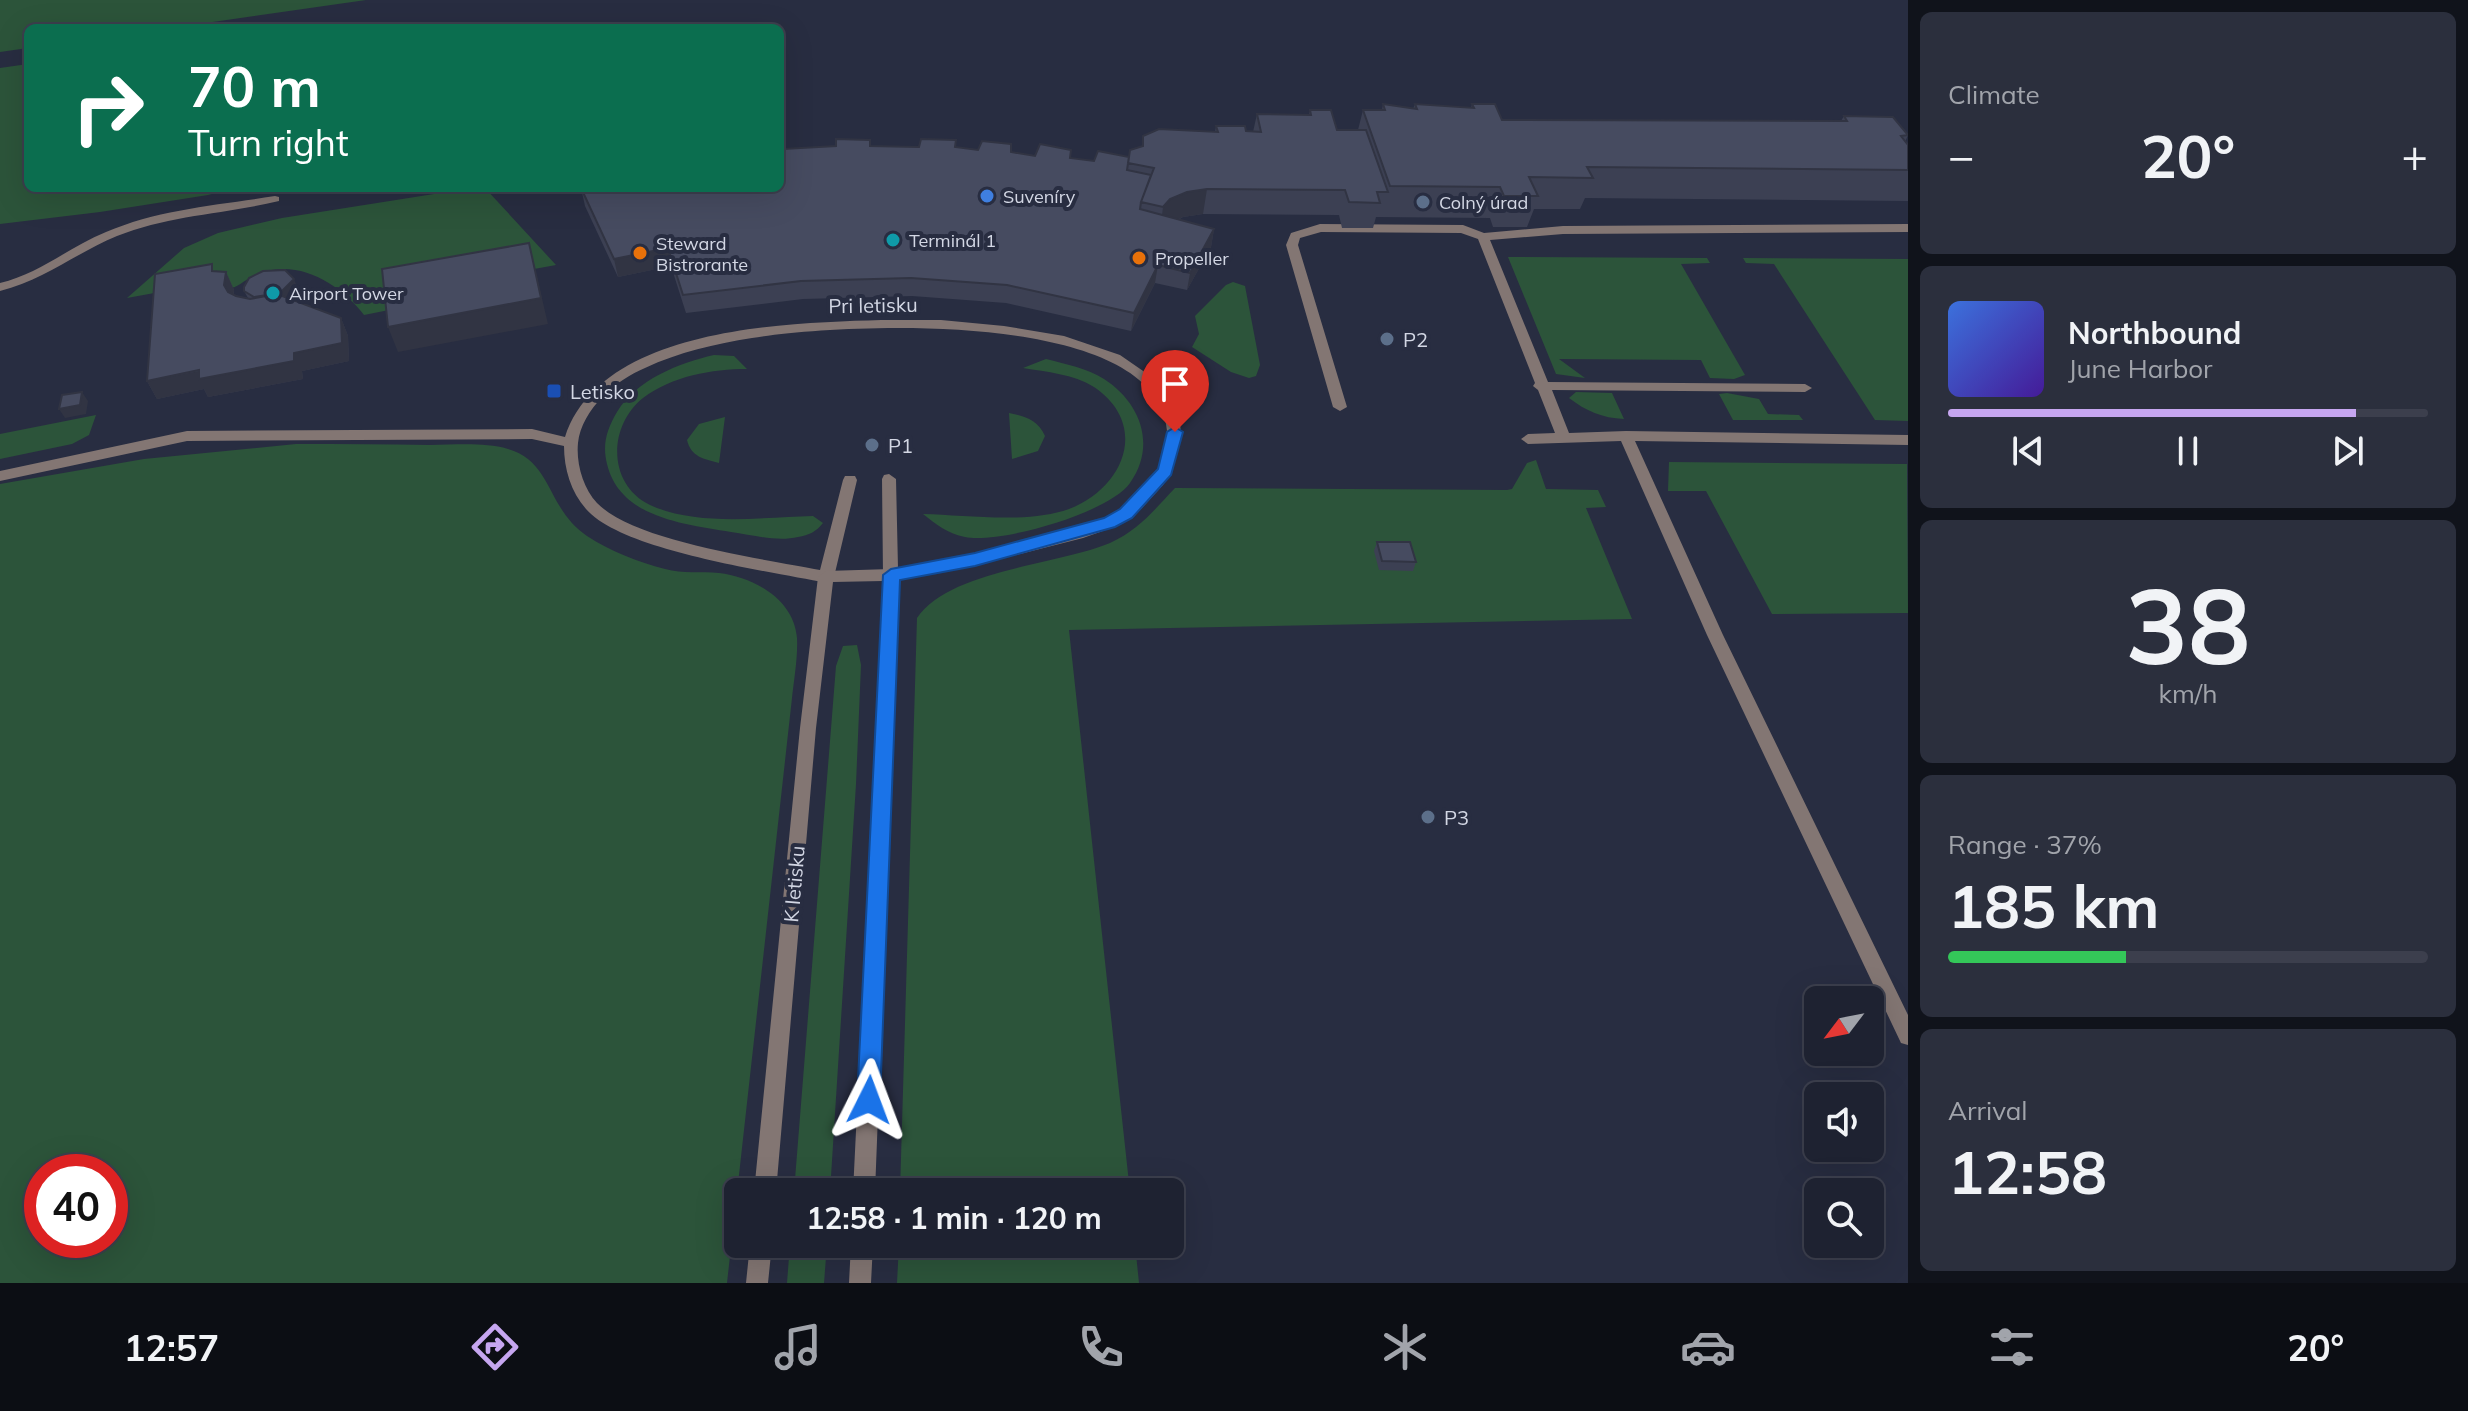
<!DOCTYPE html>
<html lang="en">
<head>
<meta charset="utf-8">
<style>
	body { margin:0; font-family:Mulish,sans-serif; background:#2b2f3d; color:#f1f3f6; height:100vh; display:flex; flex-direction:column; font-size:30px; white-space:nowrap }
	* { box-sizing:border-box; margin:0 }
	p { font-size:26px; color:#a1a4ab }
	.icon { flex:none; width:44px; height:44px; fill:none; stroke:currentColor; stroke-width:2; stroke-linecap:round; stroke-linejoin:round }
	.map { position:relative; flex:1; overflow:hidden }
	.side { display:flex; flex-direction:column; gap:12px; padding:12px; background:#10131b; width:560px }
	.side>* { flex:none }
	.hud { position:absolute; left:24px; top:24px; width:760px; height:168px; border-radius:12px; box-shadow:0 8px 32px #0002,0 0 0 2px #3c3f4d; background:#0b6e4f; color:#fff; overflow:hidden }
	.needle { width:52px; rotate:238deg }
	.controls { position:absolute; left:1804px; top:986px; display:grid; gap:16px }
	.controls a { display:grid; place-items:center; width:80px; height:80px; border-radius:12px; background:#1e2231; box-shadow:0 8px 32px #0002,0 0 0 2px #3c3f4d; font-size:40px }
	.speed { position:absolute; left:24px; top:1154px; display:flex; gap:16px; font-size:40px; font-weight:700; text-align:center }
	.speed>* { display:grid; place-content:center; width:104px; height:104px; border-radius:50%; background:#1e2231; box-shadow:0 8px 32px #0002,0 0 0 2px #3c3f4d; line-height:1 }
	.speed .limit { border:12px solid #d22; background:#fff; color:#111 }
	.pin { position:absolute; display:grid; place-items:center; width:68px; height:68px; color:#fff; margin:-82px -34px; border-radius:50% 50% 50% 0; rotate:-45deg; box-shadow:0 0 8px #0007 }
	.pin .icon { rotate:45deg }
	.me { position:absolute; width:88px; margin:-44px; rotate:3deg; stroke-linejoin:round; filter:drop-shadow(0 0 6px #0008) }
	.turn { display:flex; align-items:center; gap:28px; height:168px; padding:0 32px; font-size:36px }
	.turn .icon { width:104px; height:104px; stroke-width:2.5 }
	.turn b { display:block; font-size:56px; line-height:68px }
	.big { font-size:60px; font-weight:700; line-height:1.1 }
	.side .card { flex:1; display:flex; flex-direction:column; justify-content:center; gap:12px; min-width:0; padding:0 28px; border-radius:12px; background:#2b2f3d }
	.side .dial { align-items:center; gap:0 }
	.dial b { font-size:104px; line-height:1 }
	.song { display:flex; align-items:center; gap:24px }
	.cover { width:96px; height:96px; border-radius:12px; background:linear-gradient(135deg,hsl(220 70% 55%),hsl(260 70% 35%)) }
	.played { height:8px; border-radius:4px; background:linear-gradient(90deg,#c6a6f0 85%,#3c3f4d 85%) }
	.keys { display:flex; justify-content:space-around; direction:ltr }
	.heat { display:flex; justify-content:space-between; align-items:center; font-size:44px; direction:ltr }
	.charge { height:12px; border-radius:6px; background:linear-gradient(90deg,#34c759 37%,#3c3f4d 0) }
	.trip { position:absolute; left:724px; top:1178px; width:460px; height:80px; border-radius:12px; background:#1e2231; box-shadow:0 8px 32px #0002,0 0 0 2px #3c3f4d; font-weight:700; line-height:80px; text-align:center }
	.menu { display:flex; height:128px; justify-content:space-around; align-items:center; background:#0c0e14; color:#a1a4ab }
	.menu .icon { width:56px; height:56px }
	.menu .selected { color:#c6a6f0 }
	.menu b { font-size:36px; color:#f1f3f6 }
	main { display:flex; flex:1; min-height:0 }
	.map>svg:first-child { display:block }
</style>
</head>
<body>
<main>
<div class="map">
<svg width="1908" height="1283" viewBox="0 0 1908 1283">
	<rect width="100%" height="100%" fill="#282d41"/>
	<path fill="#2c543a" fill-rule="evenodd" d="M0,0H366L171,28H28V48L0,52Z
		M28,64V188H235L208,195L100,212L0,224V68Z
		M472,188H485L556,265L392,295L394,309L364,315C340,284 300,259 260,273C236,282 237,296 209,283L127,298L184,248L218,233L282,218Z
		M1508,257L1707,258L1710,263L1681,264L1745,375L1734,379L1710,378L1701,360L1559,359L1585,378L1556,374Z
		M1743,258L1908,259V421L1875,420L1774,264L1746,263Z
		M1233,282L1245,286L1260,365L1256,376L1249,378L1231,372L1192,347L1199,334L1195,316L1226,285Z
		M714,355L734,356L747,369C712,369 672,376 643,398C608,426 607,484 650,505C698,527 762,517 813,516L823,523C816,532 809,535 798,537C777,542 753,535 731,532C684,524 620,518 607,464C602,444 607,429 617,412C636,380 679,363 714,355Z
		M1046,359C1065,364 1087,368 1104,379C1140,402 1157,445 1130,483C1109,513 1000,544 965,537C948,534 936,524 923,514C966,515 1028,524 1069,509C1124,488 1150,425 1094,387C1073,374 1047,372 1023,368Z
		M1576,392L1612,393L1624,419C1602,418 1586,411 1569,398Z
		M1727,393L1759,399L1768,414L1799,415L1803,420H1733L1719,394Z
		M1009,413C1025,416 1038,420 1045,436L1038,451L1012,459Z
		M96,415L89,435L72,444L0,459V434Z
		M725,417L719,463C704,459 691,457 687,440L699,424Z
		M296,444C341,444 385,444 430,445C455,445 484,442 508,449C553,462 546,508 587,536C610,551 638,562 665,569C683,574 701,571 719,573C753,577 794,599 797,638C798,657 794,679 792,698L727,1283H0V484L144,459ZM42,1172H110V1240H42Z
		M1536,460L1546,489L1598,490L1606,507L1586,508L1632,619L1069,630L1130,1192H900L917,618C949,570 1058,565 1110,543C1140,529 1153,511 1175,488L1507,490L1512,489L1527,463Z
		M1669,462L1907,464L1908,613L1772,614L1706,491H1668Z
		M857,645L861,665L856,784L830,1192H794L836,666L843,646Z
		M790,1244H827L824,1283H787Z
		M899,1244H1135L1139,1283H897Z"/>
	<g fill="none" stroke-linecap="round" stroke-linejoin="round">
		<path fill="#837673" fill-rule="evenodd" d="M275,196L279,197V201C225,214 169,215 117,236C76,253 44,280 0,291V283C39,274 69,247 106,232C159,209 219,205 275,196Z
			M1320,224L1463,225L1484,233L1563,226L1908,224V232L1563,234L1490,240L1548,382L1805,384L1812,388L1805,392L1552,390L1569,433L1626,431L1908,435V445L1635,441L1723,635L1908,1015V1045L1901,1043L1707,635L1621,441L1528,444L1521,439L1528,434L1555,433L1538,390L1533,386L1535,383L1478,239L1461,233L1321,232L1300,238L1298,245L1347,407L1340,411L1333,407L1286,245L1291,233Z
			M881,320H941L1004,326L1064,336L1120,355L1159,382L1180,421L1181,437L1173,467L1163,485L1141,509L1114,527L1083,538L1020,554L891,581L886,579L883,575L882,479L884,475L889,474L896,479L898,568C943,560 988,551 1033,540C1056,534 1080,530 1102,520C1137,504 1174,466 1166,424C1146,307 838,324 752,338C715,344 679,352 645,368C616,380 582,409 578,443C576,463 583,488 597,503C635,542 765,559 820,570L843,480L845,476H855L857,480L834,577L826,583C769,571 622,551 586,509C571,492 564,469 564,446L532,439L187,441L0,481V471L187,431L532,429L565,437C601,327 786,323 881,320Z"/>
		<path fill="#837673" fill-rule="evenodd" d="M891,569L899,575L875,1192H853L883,581L833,582L816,728L776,1192H754L800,728L818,577L826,571Z
			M750,1244H772L768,1283H746Z
			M851,1244H873L871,1283H849Z"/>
	</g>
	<path fill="#3c4053" d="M1383,104L1413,109L1415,104L1471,108L1472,104L1502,120L1841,121L1844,116L1908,135L1905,142L1908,145V201L1585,198L1580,209H1534L1527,227H1493L1490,218L1376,217L1373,228H1342L1339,215L1203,214L1183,217L1178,220L1214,229L1211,247L1187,290L1155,283L1131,331L1006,303L912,296L803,299L686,313L671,266L618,277L585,206L581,188L783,149L870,146L955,147L1094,161L1129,157L1142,146L1143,136L1215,132L1216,126L1246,131L1253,132L1257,114L1309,115L1310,110L1337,130H1358L1363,110H1382Z
		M216,271L226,272L234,290V295L248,298L244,291L298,289L288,298L341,318L348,336L349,361L302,371L303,379L208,397L204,389L157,399L147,381Z
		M1377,542L1416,562L1413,571L1379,570L1374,551Z"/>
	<path fill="#313443" d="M1207,189L1203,214L1183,217L1167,224L1160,232L1163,207L1170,199L1187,192Z
		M1214,229L1211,247L1187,290L1190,273Z
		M529,243L548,324L398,352L388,327Z
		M668,248L671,266L618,277L614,259Z
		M1158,265L1155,283L1131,331L1134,313Z
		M226,272L234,290L233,303L224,285Z
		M294,279L298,289L284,303L259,306Z
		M341,318L348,336L349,361L302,371L303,379L208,397L204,389L157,399L147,381L294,353Z
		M82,392L88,401L86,414L65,418L59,409Z"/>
	<path fill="#464b60" stroke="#313443" stroke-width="2" d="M1383,104L1417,109L1415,104L1474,108L1472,104H1495L1502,120L1847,121L1844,116L1893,117L1908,135L1901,136L1908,145V170L1587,167L1593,178L1529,177L1538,196H1504L1500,187L1390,186L1363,110H1385Z
		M1310,110H1331L1337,130H1366L1388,192H1377L1380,203L1349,202L1345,190L1207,189L1187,192L1170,199L1163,207L1141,202L1154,168L1128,163L1130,150L1143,146V136L1159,129L1218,132L1216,126H1245L1246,131L1261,132L1257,114L1311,115Z
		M836,139L870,140V146L919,147L921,139L956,140L955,147L978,150L982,141L1011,144V152L1035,156L1040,144L1071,150L1070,158L1094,161L1098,151L1129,157L1127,170L1151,175L1141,202L1140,209L1214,229L1190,273L1158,265L1134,313L1007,285L911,278L801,281L683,295L668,248L614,259L581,188H780V142H782L783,149L836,146Z
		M529,243L541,298L388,327L382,269Z
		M212,264V271L226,272L224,285L228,292L236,296L250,299L277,294L341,318L342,343L294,353V361L199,379V370L147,381L155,274Z
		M285,270L294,279L280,293L254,297L244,291V287L249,278L263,271Z
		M82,392L80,405L59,409L62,395Z
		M1377,542H1410L1416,562L1382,561Z"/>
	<path fill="#1a73e8" stroke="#114b97" stroke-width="2" d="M1175,427L1183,432L1171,475L1132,518L1115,527L975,566L900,580L880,1100L877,1108L869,1112L861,1108L857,1100L883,575L891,569L975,553L1104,518L1120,509L1158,469L1167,432Z"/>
	<circle fill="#3f7fe0" stroke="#282d41" stroke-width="3" cx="987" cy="196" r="8"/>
	<g fill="#5c6f8a" stroke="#282d41" stroke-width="3">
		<circle cx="1423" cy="202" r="8"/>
		<circle cx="1387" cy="339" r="8"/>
		<circle cx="872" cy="445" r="8"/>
		<circle cx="1428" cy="817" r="8"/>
	</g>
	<g fill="#0f9aa8" stroke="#282d41" stroke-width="3">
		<circle cx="893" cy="240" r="8"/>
		<circle cx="273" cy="293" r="8"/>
	</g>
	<g fill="#e8710a" stroke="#282d41" stroke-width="3">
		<circle cx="640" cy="253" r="8"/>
		<circle cx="1139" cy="258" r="8"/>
	</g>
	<rect fill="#1a4fb4" stroke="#282d41" stroke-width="3" x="546" y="383" width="16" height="16" rx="4"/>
	<g text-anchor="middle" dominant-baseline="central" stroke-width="8" stroke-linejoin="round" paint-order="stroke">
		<g font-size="18" fill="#d3d7e4" stroke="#282d41" text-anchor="start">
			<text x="1003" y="196">Suveníry</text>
			<text x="1439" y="202">Colný úrad</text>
			<text x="909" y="240">Terminál 1</text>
			<text x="656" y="243">Steward<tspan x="656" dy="21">Bistrorante</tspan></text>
			<text x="1155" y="258">Propeller</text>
			<text x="289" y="293">Airport Tower</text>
		</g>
		<g font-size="20" fill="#d3d7e4" stroke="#282d41">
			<text transform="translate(873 305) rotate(-1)">Pri letisku</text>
			<text transform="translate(794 884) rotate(-85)">K letisku</text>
		</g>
		<g font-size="20" fill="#d3d7e4" stroke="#282d41" text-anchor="start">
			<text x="1403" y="339">P2</text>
			<text x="570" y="391">Letisko</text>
			<text x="888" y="445">P1</text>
			<text x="1444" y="817">P3</text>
		</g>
	</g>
</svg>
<div class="controls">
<a><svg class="needle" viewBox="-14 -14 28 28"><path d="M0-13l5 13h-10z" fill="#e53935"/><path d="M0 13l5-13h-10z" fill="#a1a4ab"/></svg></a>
<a><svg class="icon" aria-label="sound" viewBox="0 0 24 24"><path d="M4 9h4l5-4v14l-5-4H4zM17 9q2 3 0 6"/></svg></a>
<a><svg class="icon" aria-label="search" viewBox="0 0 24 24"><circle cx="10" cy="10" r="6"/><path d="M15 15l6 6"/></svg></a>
</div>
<div class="speed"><div class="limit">40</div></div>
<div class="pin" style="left:1175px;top:432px;background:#d93025"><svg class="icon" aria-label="arrive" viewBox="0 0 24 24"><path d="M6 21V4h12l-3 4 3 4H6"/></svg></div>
<svg class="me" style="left:869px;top:1100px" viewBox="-20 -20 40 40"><path d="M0-17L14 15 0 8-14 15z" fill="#1a73e8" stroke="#fff" stroke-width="4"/></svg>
<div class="trip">12:58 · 1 min · 120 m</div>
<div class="hud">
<div class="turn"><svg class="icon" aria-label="right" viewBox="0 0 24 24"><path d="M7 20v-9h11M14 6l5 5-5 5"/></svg><div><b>70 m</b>Turn right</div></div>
</div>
</div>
<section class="side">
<div class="card"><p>Climate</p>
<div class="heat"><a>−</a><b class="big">20°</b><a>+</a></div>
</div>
<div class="card">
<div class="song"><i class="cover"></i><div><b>Northbound</b><p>June Harbor</p></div></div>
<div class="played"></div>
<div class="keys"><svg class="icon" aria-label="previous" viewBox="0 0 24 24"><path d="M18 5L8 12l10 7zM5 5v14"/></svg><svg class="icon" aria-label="pause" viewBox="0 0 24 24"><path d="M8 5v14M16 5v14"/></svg><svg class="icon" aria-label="next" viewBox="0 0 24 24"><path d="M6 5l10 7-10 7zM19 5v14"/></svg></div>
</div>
<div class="card dial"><b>38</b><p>km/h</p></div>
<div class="card"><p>Range · 37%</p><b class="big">185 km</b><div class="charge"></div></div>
<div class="card"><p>Arrival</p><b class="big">12:58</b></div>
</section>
</main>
<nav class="menu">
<b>12:57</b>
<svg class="icon selected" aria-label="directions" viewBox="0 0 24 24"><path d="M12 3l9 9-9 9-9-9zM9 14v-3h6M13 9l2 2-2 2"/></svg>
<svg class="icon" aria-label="music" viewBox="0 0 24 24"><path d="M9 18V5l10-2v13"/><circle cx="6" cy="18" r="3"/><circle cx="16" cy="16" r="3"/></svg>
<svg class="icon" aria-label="phone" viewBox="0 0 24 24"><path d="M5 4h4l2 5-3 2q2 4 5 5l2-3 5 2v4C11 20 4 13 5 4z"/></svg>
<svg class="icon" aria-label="climate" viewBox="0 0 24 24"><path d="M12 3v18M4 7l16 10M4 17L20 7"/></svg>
<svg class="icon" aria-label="car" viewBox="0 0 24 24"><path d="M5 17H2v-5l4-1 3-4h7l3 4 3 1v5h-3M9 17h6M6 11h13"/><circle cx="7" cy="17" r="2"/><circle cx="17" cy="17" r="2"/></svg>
<svg class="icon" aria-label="filters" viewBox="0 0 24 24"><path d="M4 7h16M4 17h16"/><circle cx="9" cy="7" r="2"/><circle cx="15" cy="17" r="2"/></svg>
<b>20°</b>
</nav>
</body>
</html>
